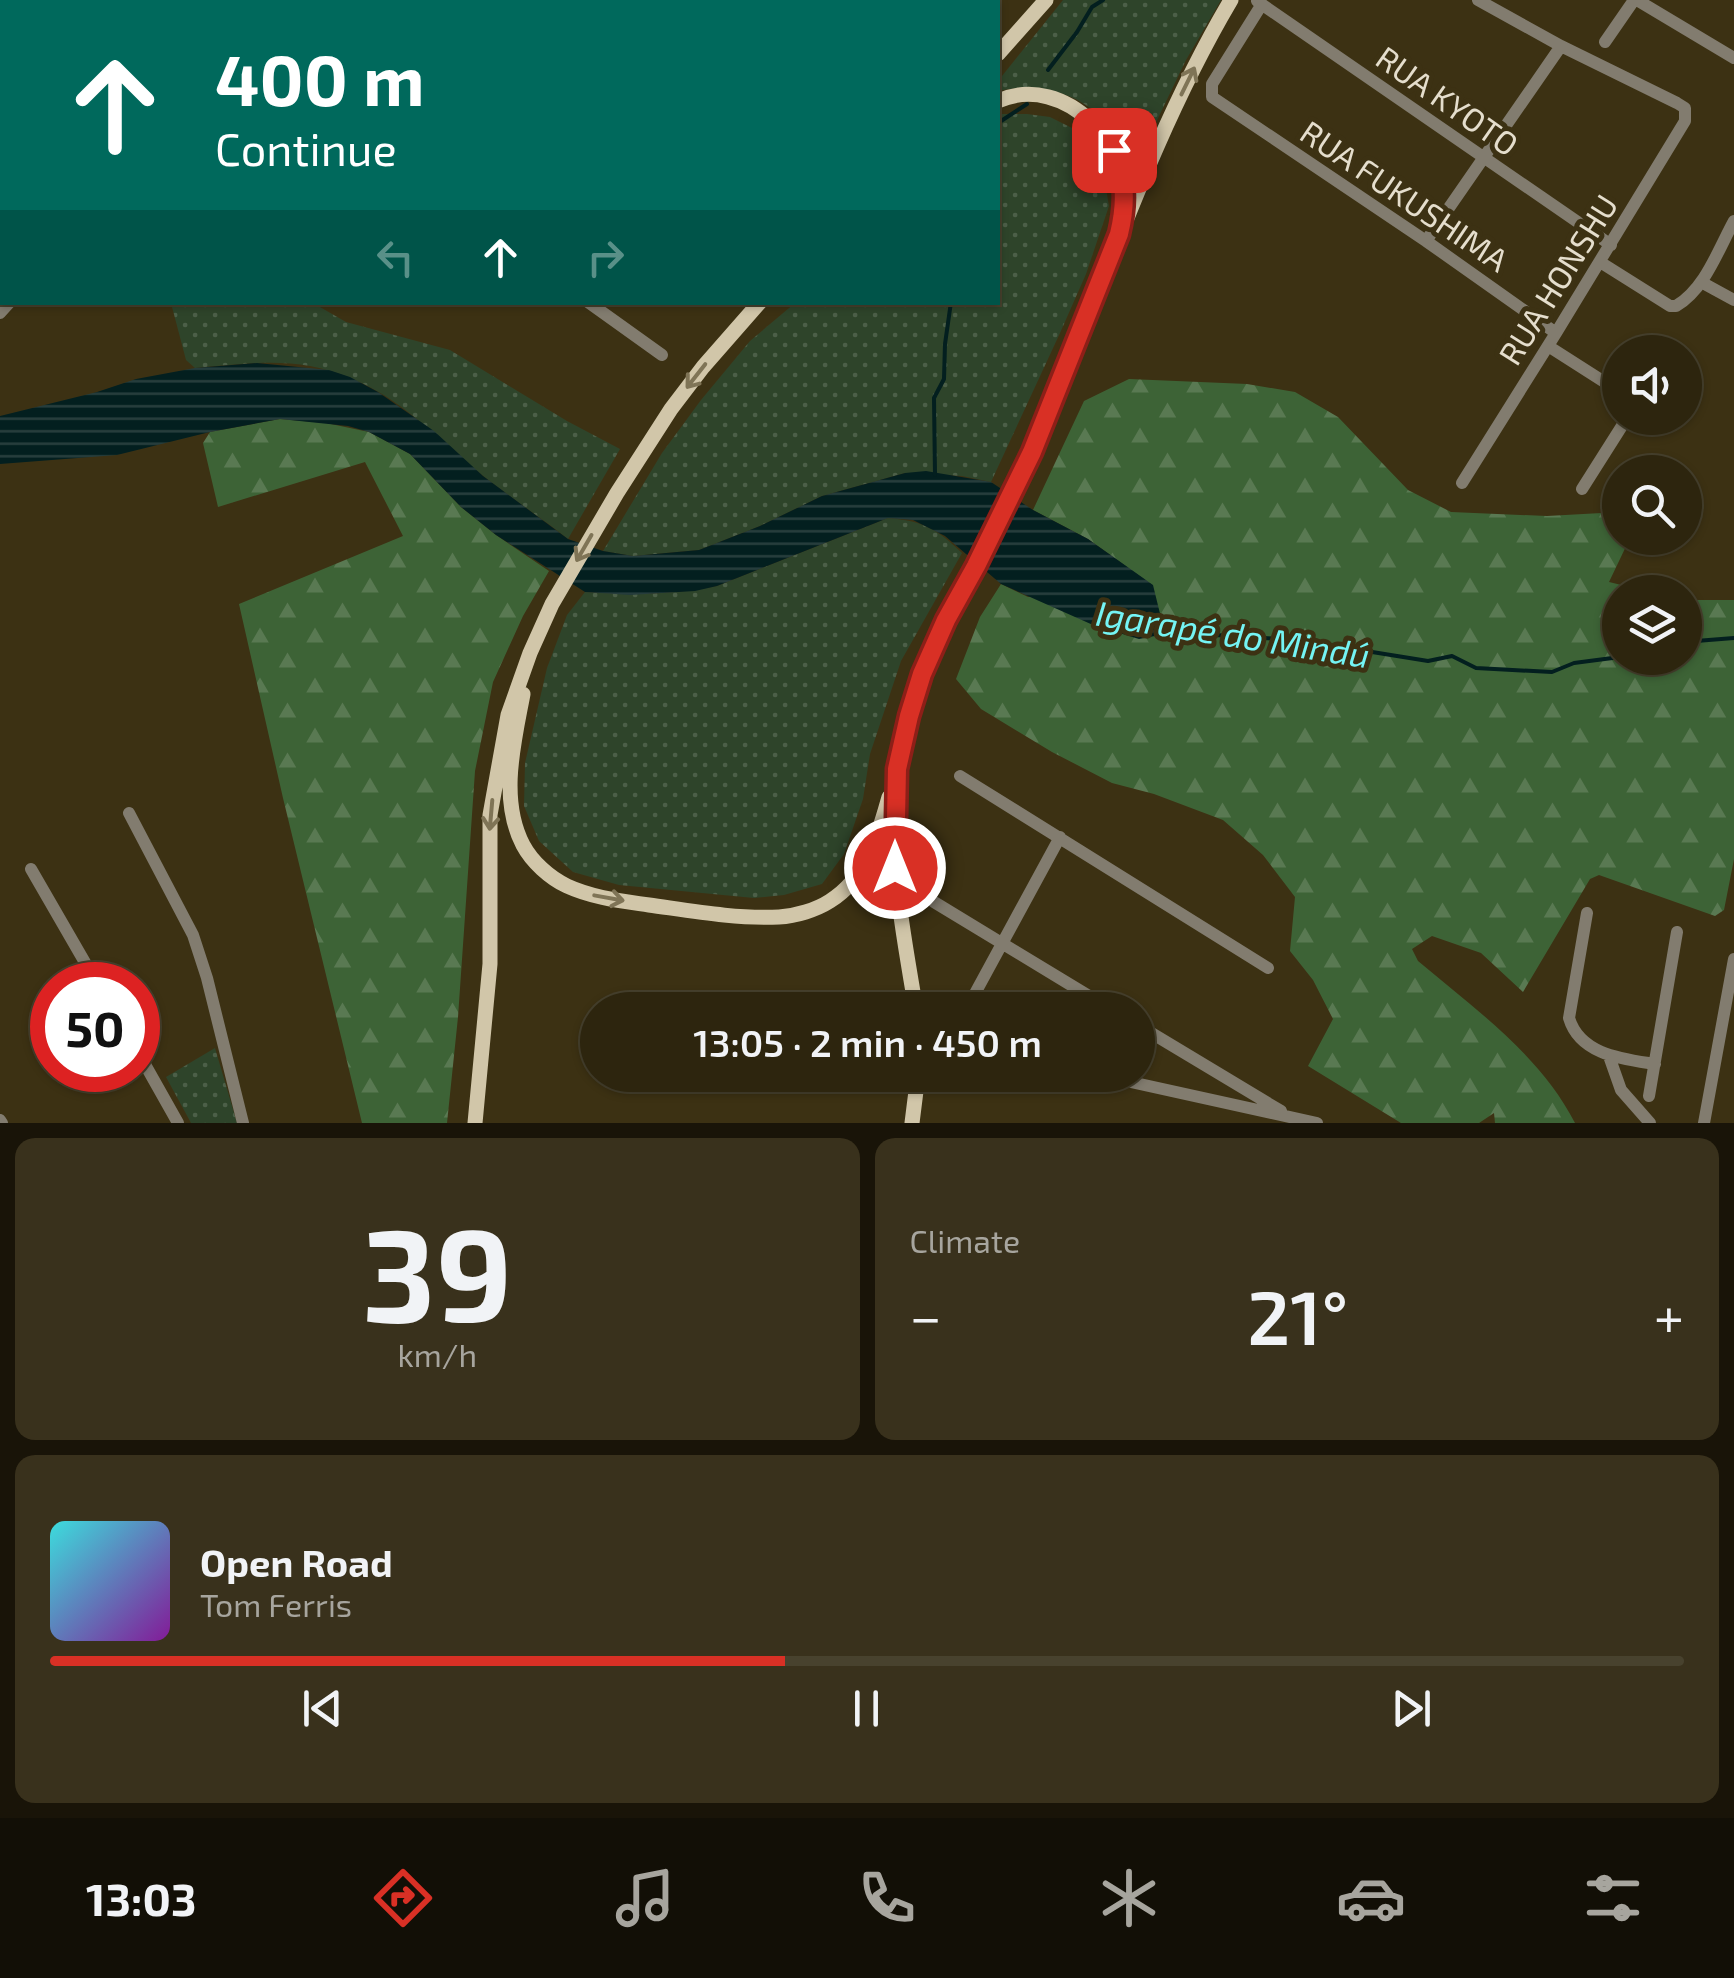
<!DOCTYPE html>
<html lang="en">
<head>
<meta charset="utf-8">
<style>
	body { margin:0; font-family:"Exo 2",sans-serif; background:#39311c; color:#f1f3f6; height:100vh; display:flex; flex-direction:column; font-size:38px; white-space:nowrap }
	* { box-sizing:border-box; margin:0 }
	p { font-size:32px; color:#a7a59e }
	.icon { flex:none; width:55px; height:55px; fill:none; stroke:currentColor; stroke-width:2; stroke-linecap:round; stroke-linejoin:round }
	.map { position:relative; height:1123px; overflow:hidden }
	.panel { display:flex; flex-direction:column; gap:15px; padding:15px; background:#191408; flex:1 }
	.panel>* { flex:none }
	.banner { position:absolute; left:0px; top:0px; width:1000px; height:305px; box-shadow:0 2px 8px #0004,0 0 0 2px #48422e; background:#00695c; color:#fff; overflow:hidden }
	.tools { position:absolute; left:1602px; top:335px; display:grid; gap:20px }
	.tools a { display:grid; place-items:center; width:100px; height:100px; border-radius:50%; background:#2d250e; box-shadow:0 2px 8px #0004,0 0 0 2px #48422e; font-size:50px }
	.speed { position:absolute; left:30px; top:962px; display:flex; gap:20px; font-size:50px; font-weight:700; text-align:center }
	.speed>* { display:grid; place-content:center; width:130px; height:130px; border-radius:50%; background:#2d250e; box-shadow:0 2px 8px #0004,0 0 0 2px #48422e; line-height:1 }
	.speed .limit { border:15px solid #d22; background:#fff; color:#111 }
	.pin { position:absolute; display:grid; place-items:center; width:85px; height:85px; color:#fff; margin:-42px; border-radius:20px; box-shadow:0 5px 15px #0006 }
	.me { position:absolute; width:110px; margin:-55px; rotate:0deg; stroke-linejoin:round; filter:drop-shadow(0 0 8px #0008) }
	.turn { display:flex; align-items:center; gap:35px; height:210px; padding:0 50px; font-size:45px }
	.turn .icon { width:130px; height:130px; stroke-width:2.5 }
	.turn b { display:block; font-size:70px; line-height:85px }
	.lanes { display:flex; align-items:center; height:95px; padding:0 50px; background:#0003; justify-content:center; gap:50px; direction:ltr }
	.lanes .off { opacity:.35 }
	.big { font-size:75px; font-weight:600; line-height:1.1 }
	.panel .tile { flex:1; display:flex; flex-direction:column; justify-content:center; gap:15px; min-width:0; padding:0 35px; border-radius:20px; background:#39311c }
	.panel .dial { align-items:center; gap:0 }
	.dial b { font-size:130px; line-height:1 }
	.song { display:flex; align-items:center; gap:30px }
	.cover { width:120px; height:120px; border-radius:15px; background:linear-gradient(135deg,hsl(180 70% 55%),hsl(290 70% 35%)) }
	.played { height:10px; border-radius:5px; background:linear-gradient(90deg,#d93025 45%,#48422e 45%) }
	.keys { display:flex; justify-content:space-around; direction:ltr }
	.heat { display:flex; justify-content:space-between; align-items:center; font-size:55px; direction:ltr }
	.panel .tiles { flex:1; display:grid; gap:15px; grid-template-columns:1fr 1fr }
	.tile:last-child { grid-column:span 2 }
	.trip { position:absolute; left:580px; top:992px; width:575px; height:100px; border-radius:50px; background:#2d250e; box-shadow:0 2px 8px #0004,0 0 0 2px #48422e; font-weight:600; line-height:100px; text-align:center }
	.dock { display:flex; height:160px; justify-content:space-around; align-items:center; background:#120f06; color:#a7a59e }
	.dock .icon { width:70px; height:70px }
	.dock .on { color:#d93025 }
	.dock b { font-size:45px; color:#f1f3f6 }
	.map>svg:first-child { display:block }
</style>
</head>
<body>
<div class="map">
<svg width="1734" height="1123" viewBox="0 0 1734 1123">
	<defs>
		<pattern id="grass-dots" width="8" height="8" patternUnits="userSpaceOnUse" patternTransform="scale(2.5)"><rect width="8" height="8" fill="#2e442a"/><path d="M2 2h.1M6 6h.1" fill="none" stroke="#4c5f48" stroke-width="1.8" stroke-linecap="round"/></pattern>
		<pattern id="forest-firs" width="22" height="20" patternUnits="userSpaceOnUse" patternTransform="scale(2.5)"><rect width="22" height="20" fill="#3d6336"/><path d="M5 1l3.5 6h-7zM16 11l3.5 6h-7z" fill="#597952"/></pattern>
		<pattern id="water-rules" width="6" height="5" patternUnits="userSpaceOnUse" patternTransform="scale(2.5)"><rect width="6" height="5" fill="#031f1f"/><path d="M0 2.5h6" fill="none" stroke="#283f3e"/></pattern>
	</defs>
	<rect width="100%" height="100%" fill="#3c3113"/>
	<path fill="url(#grass-dots)" d="M1063,0H1221L1186,60L1133,170C1113,108 1061,78 998,91V81Z
		M998,114H1027L1050,117L1076,130L1102,166L1109,206L1086,274L1060,333L991,482L962,476L905,473L822,496L760,526L699,550L633,556L603,551L662,453L701,400L750,341L795,303L998,302Z
		M171,303H313L346,322L450,350L567,421L620,449L568,539C540,517 510,497 482,475C424,427 388,382 310,366C272,359 233,365 195,368L186,360Z
		M888,518C923,521 937,529 962,553L901,661L870,754L863,799L844,854L822,884L784,895L754,898L619,885L573,872L539,841L524,806L525,763L547,668L567,615L585,592C629,595 673,595 717,586Z
		M215,1048L237,1123H191L166,1077Z"/>
	<path fill="url(#forest-firs)" d="M1129,379L1247,384L1295,392L1338,417L1408,490L1451,512L1547,516L1620,512V538H1630L1609,582L1650,592H1620V658H1685V600H1734V859L1724,910L1715,916L1599,875L1590,879L1523,992L1481,953L1432,936L1412,949L1418,961C1475,1009 1540,1055 1575,1123H1495L1494,1113L1479,1123H1401L1308,1066L1333,1019L1313,980L1290,951L1295,897L1263,855L1223,820L1154,794L1112,783L1052,752L981,709L956,679L980,617L1001,584L1028,597L1152,585L1088,539L1033,510L1084,401Z
		M280,419L326,423L369,432L410,454L461,507L496,535L549,571L523,616L493,682L475,771L458,1017L447,1123H362L283,798L239,604L403,536L365,462L218,507L203,443L210,432Z"/>
	<path fill="url(#water-rules)" d="M257,363L329,370L350,377L378,392L434,431L483,476L568,539L603,551L633,556L699,550L760,526L822,496L905,473L926,471L991,482L1033,510L1088,539L1153,585L1165,634L1139,639L1093,625L1001,584L945,536L913,520L888,518L717,586L695,591L630,595L585,592L496,535L461,507L410,454L369,432L348,426L280,419L210,432L117,455L0,464V416L97,392L136,379L195,368Z"/>
	<g fill="none" stroke-linecap="round" stroke-linejoin="round">
		<path stroke="#031f1f" stroke-width="4" d="M1048,70L1077,32L1092,7L1103,0
			M998,123L1027,104
			M935,475L934,398L944,379L945,344L951,302
			M1158,625L1215,635L1281,639L1335,646L1428,661L1452,656L1476,668L1552,672L1574,663L1620,657
			M1685,646L1696,641L1734,638"/>
		<path stroke="#827c6f" stroke-width="12" d="M26,0L30,2
			M174,0L177,2
			M209,0L212,2
			M379,0L383,2
			M585,0L589,2
			M769,0L773,2
			M1637,0L1734,58
			M1257,1L1611,245
			M232,2L234,0
			M643,2L645,0
			M977,2L979,0
			M1262,4L1212,84V97L1426,241L1556,333
			M1605,42L1634,0
			M0,141L2,138
			M1426,241L1561,46
			M1600,262L1670,306H1676C1705,289 1718,250 1734,221
			M1701,282L1734,300
			M588,302L662,355
			M0,313L10,302
			M1548,346L1620,392
			M1462,483L1556,333L1685,121V108L1677,103L1561,46L1478,0
			M1582,489L1627,418
			M960,776L1268,968
			M129,813L193,935L207,978L243,1123
			M31,869L98,985
			M934,902L1112,1010
			M1587,913L1569,1018C1580,1055 1623,1059 1655,1064
			M966,1010L1060,837
			M1138,1025L1281,1111
			M138,1052L178,1123
			M1609,1056L1621,1090L1650,1123
			M1099,1075L1317,1123
			M1649,1096L1677,932
			M0,1120L2,1123
			M1704,1123L1734,959"/>
		<path stroke="#d1c6a9" stroke-width="15" d="M998,54L1046,0
			M998,101C1065,71 1138,149 1123,215
			M523,694C514,742 499,799 523,845C532,862 550,878 567,886C593,898 622,901 649,905C692,911 736,919 779,917C796,916 816,910 830,901C867,878 878,836 889,797
			M916,1010C903,930 886,851 897,769C903,718 923,665 946,619C956,601 967,584 976,566C996,528 1015,489 1033,450C1099,300 1147,142 1231,0
			M475,1123L490,964V815L508,715L530,653L552,604L617,493L671,409L703,367L760,302
			M912,1123L918,1075"/>
	</g>
	<defs><path id="oneway-shaft" d="M-6 0H5M1.5-3L5.5 0L1.5 3" fill="none" stroke-width="1.6" stroke-linecap="round" stroke-linejoin="round" transform="scale(2.5)"/></defs>
	<g stroke="#7f7456">
		<use href="#oneway-shaft" transform="translate(1188 81) rotate(-64)"/>
		<use href="#oneway-shaft" transform="translate(696 376) rotate(128)"/>
		<use href="#oneway-shaft" transform="translate(584 548) rotate(120)"/>
		<use href="#oneway-shaft" transform="translate(491 815) rotate(95)"/>
		<use href="#oneway-shaft" transform="translate(609 898) rotate(10)"/>
	</g>
	<g fill="none" stroke-linecap="round" stroke-linejoin="round">
		<defs>
			<path id="route" d="M895,868L897,769L909,716L922,674L946,620L976,566L1032,452L1119,234C1127,200 1125,182 1114,150"/>
		</defs>
		<use href="#route" stroke="#8d1f18" stroke-width="25"/>
		<use href="#route" stroke="#d93025" stroke-width="18"/>
	</g>
	<g text-anchor="middle" dominant-baseline="central" stroke-width="10" stroke-linejoin="round" paint-order="stroke">
		<g font-size="32" fill="#e5decd" stroke="#3c3113">
			<text transform="translate(1448 100) rotate(35)">RUA KYOTO</text>
			<text transform="translate(1405 195) rotate(34)">RUA FUKUSHIMA</text>
			<text transform="translate(1557 279) rotate(-58)">RUA HONSHU</text>
		</g>
		<g font-size="35" font-style="italic" fill="#74f4f4" stroke="#3c3113">
			<text transform="translate(1233 633) rotate(9)">Igarapé do Mindú</text>
		</g>
	</g>
</svg>
<div class="tools">
<a><svg class="icon" aria-label="sound" viewBox="0 0 24 24"><path d="M4 9h4l5-4v14l-5-4H4zM17 9q2 3 0 6"/></svg></a>
<a><svg class="icon" aria-label="search" viewBox="0 0 24 24"><circle cx="10" cy="10" r="6"/><path d="M15 15l6 6"/></svg></a>
<a><svg class="icon" aria-label="layers" viewBox="0 0 24 24"><path d="M12 4l9 5-9 5-9-5zM3 14l9 5 9-5"/></svg></a>
</div>
<div class="speed"><div class="limit">50</div></div>
<div class="pin" style="left:1114px;top:150px;background:#d93025"><svg class="icon" aria-label="arrive" viewBox="0 0 24 24"><path d="M6 21V4h12l-3 4 3 4H6"/></svg></div>
<svg class="me" style="left:895px;top:868px" viewBox="-20 -20 40 40"><circle r="17" fill="#d93025" stroke="#fff" stroke-width="3"/><path d="M0-11L8 9 0 5-8 9z" fill="#fff"/></svg>
<div class="trip">13:05 · 2 min · 450 m</div>
<div class="banner">
<div class="turn"><svg class="icon" aria-label="ahead" viewBox="0 0 24 24"><path d="M12 20V5M6 11l6-6 6 6"/></svg><div><b>400 m</b>Continue</div></div>
<div class="lanes"><svg class="icon off" aria-label="left" viewBox="0 0 24 24"><path d="M17 20v-9H6M10 6l-5 5 5 5"/></svg><svg class="icon" aria-label="ahead" viewBox="0 0 24 24"><path d="M12 20V5M6 11l6-6 6 6"/></svg><svg class="icon off" aria-label="right" viewBox="0 0 24 24"><path d="M7 20v-9h11M14 6l5 5-5 5"/></svg></div>
</div>
</div>
<section class="panel">
<div class="tiles">
<div class="tile dial"><b>39</b><p>km/h</p></div>
<div class="tile"><p>Climate</p>
<div class="heat"><a>−</a><b class="big">21°</b><a>+</a></div>
</div>
<div class="tile">
<div class="song"><i class="cover"></i><div><b>Open Road</b><p>Tom Ferris</p></div></div>
<div class="played"></div>
<div class="keys"><svg class="icon" aria-label="previous" viewBox="0 0 24 24"><path d="M18 5L8 12l10 7zM5 5v14"/></svg><svg class="icon" aria-label="pause" viewBox="0 0 24 24"><path d="M8 5v14M16 5v14"/></svg><svg class="icon" aria-label="next" viewBox="0 0 24 24"><path d="M6 5l10 7-10 7zM19 5v14"/></svg></div>
</div>
</div>
</section>
<nav class="dock">
<b>13:03</b>
<svg class="icon on" aria-label="directions" viewBox="0 0 24 24"><path d="M12 3l9 9-9 9-9-9zM9 14v-3h6M13 9l2 2-2 2"/></svg>
<svg class="icon" aria-label="music" viewBox="0 0 24 24"><path d="M9 18V5l10-2v13"/><circle cx="6" cy="18" r="3"/><circle cx="16" cy="16" r="3"/></svg>
<svg class="icon" aria-label="phone" viewBox="0 0 24 24"><path d="M5 4h4l2 5-3 2q2 4 5 5l2-3 5 2v4C11 20 4 13 5 4z"/></svg>
<svg class="icon" aria-label="climate" viewBox="0 0 24 24"><path d="M12 3v18M4 7l16 10M4 17L20 7"/></svg>
<svg class="icon" aria-label="car" viewBox="0 0 24 24"><path d="M5 17H2v-5l4-1 3-4h7l3 4 3 1v5h-3M9 17h6M6 11h13"/><circle cx="7" cy="17" r="2"/><circle cx="17" cy="17" r="2"/></svg>
<svg class="icon" aria-label="filters" viewBox="0 0 24 24"><path d="M4 7h16M4 17h16"/><circle cx="9" cy="7" r="2"/><circle cx="15" cy="17" r="2"/></svg>
</nav>
</body>
</html>
